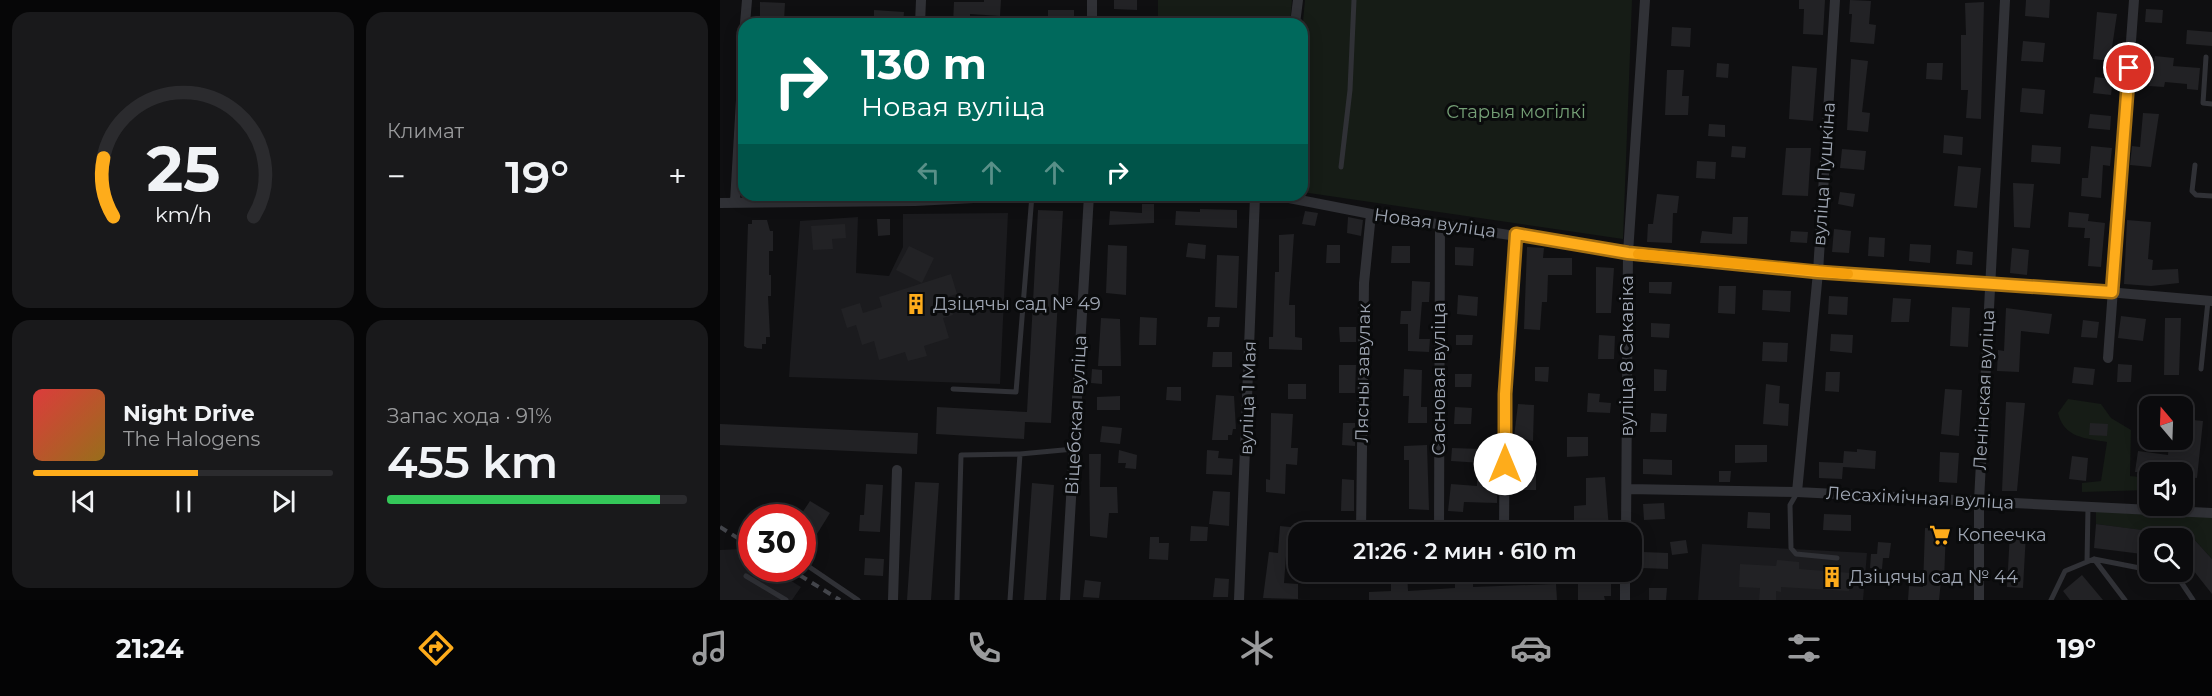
<!DOCTYPE html>
<html lang="ru">
<head>
<meta charset="utf-8">
<style>
	body { margin:0; font-family:Montserrat,sans-serif; background:#19191b; color:#f1f3f6; height:100vh; display:flex; flex-direction:column; font-size:22px; white-space:nowrap }
	* { box-sizing:border-box; margin:0 }
	p { font-size:20px; color:#9a9b9d }
	.icon { flex:none; width:33px; height:33px; fill:none; stroke:currentColor; stroke-width:2; stroke-linecap:round; stroke-linejoin:round }
	.map { position:relative; flex:1; overflow:hidden }
	.side { display:flex; flex-direction:column; gap:12px; padding:12px; background:#060607; width:720px }
	.side>* { flex:none }
	.hud { position:absolute; left:18px; top:18px; width:570px; height:183px; border-radius:18px; box-shadow:0 3px 15px #0003,0 0 0 2px #2b2b2e; background:#00695c; color:#fff; overflow:hidden }
	.needle { width:39px; rotate:341deg }
	.buttons { position:absolute; left:1419px; top:396px; display:grid; gap:12px }
	.buttons a { display:grid; place-items:center; width:54px; height:54px; border-radius:12px; background:#0b0b0d; box-shadow:0 3px 15px #0003,0 0 0 2px #2b2b2e; font-size:30px }
	.speed { position:absolute; left:18px; top:504px; display:flex; gap:12px; font-size:30px; font-weight:700; text-align:center }
	.speed>* { display:grid; place-content:center; width:78px; height:78px; border-radius:50%; background:#0b0b0d; box-shadow:0 3px 15px #0003,0 0 0 2px #2b2b2e; line-height:1 }
	.speed .limit { border:9px solid #d22; background:#fff; color:#111 }
	.pin { position:absolute; display:grid; place-items:center; width:51px; height:51px; color:#fff; margin:-26px; border:3px solid #fff; border-radius:50%; box-shadow:0 2px 6px #0007 }
	.me { position:absolute; width:66px; margin:-33px; rotate:0deg; stroke-linejoin:round; filter:drop-shadow(0 0 4px #0008) }
	.turn { display:flex; align-items:center; gap:21px; height:126px; padding:0 24px; font-size:27px }
	.turn .icon { width:78px; height:78px; stroke-width:2.5 }
	.turn b { display:block; font-size:42px; line-height:51px }
	.lanes { display:flex; align-items:center; height:57px; padding:0 24px; background:#0003; justify-content:center; gap:30px; direction:ltr }
	.lanes .off { opacity:.35 }
	.big { font-size:45px; font-weight:600; line-height:1.1 }
	.side .tile { flex:1; display:flex; flex-direction:column; justify-content:center; gap:9px; min-width:0; padding:0 21px; border-radius:18px; background:#19191b }
	.side .dial { align-items:center; gap:0 }
	.dial svg { height:156px; overflow:visible; fill:none; stroke:#2b2b2e; stroke-width:7; stroke-linecap:round; text-anchor:middle }
	.dial text { fill:#f1f3f6; stroke:none }
	.song { display:flex; align-items:center; gap:18px }
	.cover { width:72px; height:72px; border-radius:9px; background:linear-gradient(135deg,hsl(0 70% 55%),hsl(40 70% 35%)) }
	.played { height:6px; border-radius:3px; background:linear-gradient(90deg,#feac1b 55%,#2b2b2e 55%) }
	.keys { display:flex; justify-content:space-around; direction:ltr }
	.heat { display:flex; justify-content:space-between; align-items:center; font-size:33px; direction:ltr }
	.charge { height:9px; border-radius:4px; background:linear-gradient(90deg,#34c759 91%,#2b2b2e 0) }
	.side .tiles { flex:1; display:grid; gap:12px; grid-template-columns:repeat(2,1fr) }
	.trip { position:absolute; left:568px; top:522px; width:354px; height:60px; border-radius:18px; background:#0b0b0d; box-shadow:0 3px 15px #0003,0 0 0 2px #2b2b2e; font-weight:600; line-height:60px; text-align:center }
	.menu { display:flex; height:96px; justify-content:space-around; align-items:center; background:#040405; color:#9a9b9d }
	.menu .icon { width:42px; height:42px }
	.menu .current { color:#feac1b }
	.menu b { font-size:27px; color:#f1f3f6 }
	main { display:flex; flex:1; min-height:0 }
	.map>svg:first-child { display:block }
</style>
</head>
<body>
<main>
<section class="side">
<div class="tiles">
<div class="tile dial"><svg viewBox="0 0 100 80">
<path d="M14 69A42 42 0 1 1 86 69"/>
<path d="M14 69A42 42 0 0 1 9 39" stroke="#feac1b"/>
<text x="50" y="56" font-size="32" font-weight="700">25</text>
<text x="50" y="72" font-size="11">km/h</text>
</svg></div>
<div class="tile"><p>Климат</p>
<div class="heat"><a>−</a><b class="big">19°</b><a>+</a></div>
</div>
<div class="tile">
<div class="song"><i class="cover"></i><div><b>Night Drive</b><p>The Halogens</p></div></div>
<div class="played"></div>
<div class="keys"><svg class="icon" aria-label="previous" viewBox="0 0 24 24"><path d="M18 5L8 12l10 7zM5 5v14"/></svg><svg class="icon" aria-label="pause" viewBox="0 0 24 24"><path d="M8 5v14M16 5v14"/></svg><svg class="icon" aria-label="next" viewBox="0 0 24 24"><path d="M6 5l10 7-10 7zM19 5v14"/></svg></div>
</div>
<div class="tile"><p>Запас хода · 91%</p><b class="big">455 km</b><div class="charge"></div></div>
</div>
</section>
<div class="map">
<svg width="1492" height="600" viewBox="0 0 1492 600">
	<rect width="100%" height="100%" fill="#0f0f11"/>
	<path fill="#1b1b1e" d="M288,213L280,384L69,377L80,221L138,217L136,273L169,276L183,247V214Z
		M982,544L1147,553L1143,600H978Z
		M22,549L31,555L32,568L52,569L81,587L72,600H0V550Z"/>
	<path fill="#161c16" d="M438,0H572L570,24H438Z
		M585,0H912L903,239L582,192V32Z
		M1348,399L1381,404L1391,418L1411,430L1410,476L1429,478V490L1362,492V483L1381,481L1387,442C1365,438 1344,438 1338,413Z
		M1376,507L1492,513V559L1472,537L1376,524Z"/>
	<path fill="#222225" d="M264,0H281L280,16L250,14V17H242V24H233L234,2H264Z
		M394,0H417V10L394,9Z
		M1079,0H1105L1103,35L1083,34L1084,9H1079Z
		M1130,0L1151,1L1149,24L1156,25L1154,44L1130,42L1132,14H1129Z
		M1306,0H1330L1329,18L1305,16Z
		M40,2L65,3L64,20L40,19Z
		M1264,2L1261,119L1246,118L1248,90H1241V35H1246L1245,3Z
		M1426,9L1443,10L1442,23L1425,22Z
		M154,10L184,12L183,24H154Z
		M328,10H354V24H328Z
		M1377,12L1397,14L1390,61L1373,59Z
		M952,27L971,28L970,47L951,46Z
		M1467,30L1492,32V46L1466,44Z
		M1303,41L1325,43L1323,62L1301,61Z
		M1435,56L1454,58L1453,66L1480,68L1478,90L1467,89V84L1445,82L1444,87L1429,86Z
		M1131,59L1148,61L1142,112L1150,113L1148,132L1127,130Z
		M997,63L1009,64L1008,78L996,77Z
		M1207,63H1223L1222,80L1206,79Z
		M1072,66L1097,68L1093,121L1069,119Z
		M947,70H964L962,96H969L968,115H945Z
		M1375,77L1393,79L1391,95L1373,93Z
		M1302,88L1325,90L1323,114L1300,112Z
		M1423,113L1439,114L1431,167L1410,165L1412,146L1420,147Z
		M1370,114L1391,116L1390,130L1368,128Z
		M989,124L1005,125V137L988,136Z
		M1224,135L1243,137L1242,155L1223,153Z
		M1312,145L1341,147L1340,164L1311,162Z
		M1012,146L1026,147L1025,158L1011,157Z
		M1371,146L1392,148L1390,166L1383,165L1381,198L1361,196L1362,178H1368Z
		M1066,148H1091L1088,196L1062,195Z
		M1122,149L1146,151L1144,170L1120,168Z
		M977,161L996,162L995,179L976,178Z
		M1238,166L1261,168L1257,208L1234,206Z
		M1293,183L1314,184L1310,228L1294,227Z
		M1120,192L1135,194L1133,207L1118,204Z
		M937,194L959,196L957,213H953L952,243L927,242L928,224H933Z
		M422,204H434V223L389,225L390,211L422,213Z
		M480,209L517,210V228L455,225L456,211L480,212Z
		M318,210L343,211L331,423L305,422L304,439L216,434L217,407L307,412Z
		M585,211L598,213L595,226L582,224Z
		M1349,212L1369,214L1368,221L1385,223L1381,267L1368,266L1370,238H1364L1365,228L1348,227Z
		M628,217L643,220L641,236L627,233Z
		M1013,217H1028L1027,244L980,243L982,231L1012,234Z
		M157,219H170V235L158,236Z
		M32,220H47L50,231H53V251H49V275H51V296H48L50,337H46V344H42V349L27,348L24,346L28,224H32Z
		M1407,220L1431,222L1428,259L1433,260L1432,270L1458,269L1459,283L1431,286L1404,284Z
		M125,224L126,238L112,239L113,249L93,250L91,226Z
		M1114,229L1131,231L1129,253L1112,252Z
		M1071,231L1088,232L1087,243L1070,242Z
		M574,234L569,305H575V337L582,338V350L549,349V337H553L555,272H559V235Z
		M1149,237L1165,238L1164,257L1148,256Z
		M468,243L486,245L485,259L466,257Z
		M1190,244L1211,245L1210,263L1189,261Z
		M388,245L407,246L406,295L386,293Z
		M607,245H620V263H606Z
		M189,246L214,258L202,283L176,270Z
		M672,246H690V263H671Z
		M735,247L754,248L753,266L735,265Z
		M807,247L824,248L823,258H852V275H828L827,302H822L820,330L804,329Z
		M1292,248L1309,250L1307,275L1290,273Z
		M1237,250L1253,252L1252,265L1236,264Z
		M497,255L519,256L517,308L495,307Z
		M876,267L894,268L891,313H876Z
		M231,274L237,294L227,297L233,315L223,318L229,338L204,346L207,356L188,361L185,352L159,360L154,341L142,345L136,325L127,328L121,309L140,303L143,313L162,307L159,297Z
		M692,281L710,282L709,302H702L699,339H710L709,352L688,351V324H680L681,311H691Z
		M929,282H952L951,294L929,293Z
		M999,286H1016L1015,314L998,313Z
		M1043,290L1071,291L1070,312L1042,310Z
		M738,295L758,297L757,316L737,314Z
		M1109,296L1128,297L1127,315L1108,314Z
		M1173,298L1191,299L1189,322H1171Z
		M1232,307L1250,308L1248,347L1230,346Z
		M1286,308L1332,314L1329,334L1301,331L1299,372L1277,371L1278,350L1284,351Z
		M1401,316L1426,319L1423,341L1398,338Z
		M420,317L437,318L436,345H419Z
		M488,317H500L499,327H487Z
		M381,318L400,319L401,366H378Z
		M1445,318H1461L1459,375H1444Z
		M1363,320L1379,322L1377,338L1361,337Z
		M931,323L950,324L949,338L931,337Z
		M619,327H636V342H620Z
		M1111,334L1133,335L1132,353L1110,351Z
		M736,335H753L752,345H736Z
		M879,335L895,336L894,359H878Z
		M1043,342L1068,343L1067,362L1042,361Z
		M493,352H512V367H492Z
		M1398,364L1412,365L1411,382H1397Z
		M619,365H636L635,393H619Z
		M815,367H829L828,382L815,381Z
		M1354,367L1375,369L1373,385L1352,383Z
		M372,369L382,370V384L371,383Z
		M684,369L702,370L701,407H707V423H688L689,396H683Z
		M934,369L947,370L946,391H934Z
		M1106,372H1120L1119,392L1105,391Z
		M735,374H752L751,387H735Z
		M568,384H586V399H568Z
		M1046,384L1060,386L1059,403L1069,404L1068,426L1043,424Z
		M447,387H461V401L446,400Z
		M1225,389L1242,390L1239,436L1221,434Z
		M868,393L880,394L879,402L891,403L890,413L867,412Z
		M496,395L514,396L516,429H513L512,435H508V440H492Z
		M400,396V410H377V397Z
		M1423,398L1430,399V434L1420,433Z
		M1286,402L1305,403L1297,491H1282Z
		M798,404L814,405L813,441L794,437Z
		M735,407L752,408L751,424H734Z
		M551,413L573,414L571,448H578L577,465L566,464L565,494L546,492V479L550,480Z
		M931,413L947,414L946,432H930Z
		M1462,419L1483,421L1477,478L1462,477V472H1415L1418,451L1448,455L1449,440H1462Z
		M623,423H635V446L622,445Z
		M1370,423L1388,424L1387,436L1369,435Z
		M0,424L198,433L197,454L0,445Z
		M382,426L402,428L400,444L380,442Z
		M847,437H868V456L847,457Z
		M707,445L709,510L689,509V460H684V446Z
		M1015,445H1047V462L1015,463Z
		M732,448L762,449V463L731,461Z
		M1137,449L1156,451L1155,469L1123,467L1122,479L1099,478V462L1123,463L1124,451L1137,452Z
		M399,450L417,455L416,469L405,468L406,463H398Z
		M487,450L499,451L498,458L513,459L512,475L486,474Z
		M1220,452L1239,453L1237,483L1219,482Z
		M369,454H381L380,487H397L398,513H389L387,538L370,536Z
		M1352,456L1368,458L1366,481L1349,479Z
		M923,459L952,460V475L923,474Z
		M999,471H1011L1010,482H999Z
		M797,474H816V490H797Z
		M885,477L889,529L871,530V520L854,521V506L866,505V478Z
		M622,479L634,480V511H621Z
		M757,479L777,480V503L744,502L743,512L728,511L731,484L757,486Z
		M195,482L219,483L211,600H187Z
		M312,483L334,485L326,600H304Z
		M146,484L163,485L160,532L139,531L140,515H144Z
		M493,491L510,492L509,526L489,524Z
		M90,501L110,513L97,534L82,525V513Z
		M944,503L945,519L924,520L923,504Z
		M1028,512L1050,513V529L1027,528Z
		M1104,514L1131,515V531L1103,530Z
		M798,521H818V532H798Z
		M1376,524L1430,531V555L1374,548Z
		M471,526L488,527L487,541H470Z
		M560,526L580,528L578,544L567,543L564,583L578,584V599L543,598L549,552L558,553Z
		M1205,528L1226,529L1224,581H1221L1219,600H1188L1189,586L1203,587Z
		M1290,532L1306,533L1303,588L1287,587Z
		M1462,536L1472,537L1492,559V594L1462,556Z
		M430,537H439V543H449L448,560L429,559Z
		M966,540L968,553L952,555L950,542Z
		M1158,542L1171,543L1169,558H1163L1162,569L1150,568L1151,554H1157Z
		M923,552L948,553V569L922,568Z
		M145,558L164,559L163,576L144,575Z
		M1057,560L1079,562V569L1131,573L1129,591L1061,587V592L1056,591V600H1039L1040,588L1019,587L1020,564L1056,566Z
		M671,572H687L688,591L735,588V572H753V587L836,584L837,600H649V592L671,591Z
		M1362,575L1383,600H1350L1343,591Z
		M495,578L509,579L508,597H493Z
		M365,580L381,582L379,598L363,597Z
		M891,583V596H884L885,600H858V584Z
		M929,588H947L946,600H929Z"/>
	<g fill="none" stroke-linecap="round" stroke-linejoin="round">
		<path stroke="#303136" stroke-width="5" d="M1486,57L1483,103L1492,104
			M1475,165L1472,191L1476,195L1492,196
			M621,167L630,90L634,0
			M1481,369L1488,301
			M233,389L296,392L312,195
			M300,454L354,449
			M1077,493L1070,505L1071,548L1076,554L1117,558
			M28,525L32,528
			M1374,559L1405,600
			M82,562L138,600
			M1367,562L1368,507
			M1436,572L1457,576L1473,600
			M26,576L66,600
			M237,600L241,455L300,454L290,600
			M1331,600L1345,571L1374,559L1430,570"/>
		<path stroke="#303136" stroke-width="10" d="M25,24L27,0
			M200,24L201,0
			M372,24V0
			M575,24L578,0
			M477,195L559,196L651,214L908,253L1098,272L1270,282L1492,301
			M15,202L24,49
			M0,203L195,201L311,195
			M1388,358L1414,0
			M907,489L1077,492L1492,513
			M1077,492L1098,272L1115,0
			M641,532L644,283L651,214
			M719,532L720,225
			M784,532L785,394L796,234
			M906,532L908,253L925,0
			M905,572V600
			M784,573V572
			M719,574V572
			M641,578V572
			M173,600L177,470
			M345,600L369,195
			M519,600L535,196
			M1259,600V501L1285,0"/>
		<path stroke="#43454b" stroke-width="4" stroke-dasharray="8 6" stroke-linecap="butt" d="M0,527L32,547
			M68,568L120,600"/>
	</g>
	<g fill="none" stroke-linecap="round" stroke-linejoin="round">
		<defs>
			<path id="route" d="M785,464V394L796,234L908,253L1098,272L1392,292L1409,68"/>
		</defs>
		<use href="#route" stroke="#a57012" stroke-width="15"/>
		<use href="#route" stroke="#feac1b" stroke-width="10"/>
		<path stroke="#f59e0b" stroke-width="10" d="M918,254L1128,274"/>
	</g>
	<defs>
		<symbol id="building-bare" viewBox="-9 -9 18 18"><path d="M-4-6H4V6H1V3H-1V6H-4ZM-2.5-4.3h1.7v1.8h-1.7ZM.8-4.3h1.7v1.8H.8ZM-2.5-1h1.7V.8h-1.7ZM.8-1h1.7V.8H.8Z" fill="#feac1b" stroke="#0a0b0c" stroke-width="2.5" paint-order="stroke"/></symbol>
		<symbol id="supermarket-bare" viewBox="-9 -9 18 18"><path d="M-6-5.5h2.5l.6 2H6L4.5 2H-2.5L-4.4-4H-6ZM-1.5 3.2a1.3 1.3 0 1 0 .1 0ZM3 3.2a1.3 1.3 0 1 0 .1 0Z" fill="#feac1b" stroke="#0a0b0c" stroke-width="2.5" paint-order="stroke"/></symbol>
	</defs>
	<g fill-rule="evenodd">
		<use href="#building-bare" x="181" y="289" width="30" height="30"/>
		<use href="#supermarket-bare" x="1205" y="520" width="30" height="30"/>
		<use href="#building-bare" x="1097" y="562" width="30" height="30"/>
	</g>
	<g text-anchor="middle" dominant-baseline="central" stroke-width="6" stroke-linejoin="round" paint-order="stroke">
		<g font-size="18" fill="#75a076" stroke="#0a0b0c">
			<text x="796" y="112">Старыя могілкі</text>
		</g>
		<g font-size="18" fill="#9fa6b3" stroke="#0a0b0c">
			<text transform="translate(1104 174) rotate(-86)">вуліца Пушкіна</text>
			<text transform="translate(715 223) rotate(8)">Новая вуліца</text>
			<text transform="translate(907 356) rotate(-90)">вуліца 8 Сакавіка</text>
			<text transform="translate(643 373) rotate(-89)">Лясны завулак</text>
			<text transform="translate(719 379) rotate(-90)">Сасновая вуліца</text>
			<text transform="translate(1264 390) rotate(-87)">Ленінская вуліца</text>
			<text transform="translate(528 398) rotate(-88)">вуліца 1 Мая</text>
			<text transform="translate(356 415) rotate(-87)">Віцебская вуліца</text>
			<text transform="translate(1200 498) rotate(3)">Лесахімічная вуліца</text>
		</g>
		<g font-size="18" fill="#9fa6b3" stroke="#0a0b0c" text-anchor="start">
			<text x="213" y="304">Дзіцячы сад № 49</text>
			<text x="1237" y="535">Копеечка</text>
			<text x="1129" y="577">Дзіцячы сад № 44</text>
		</g>
	</g>
</svg>
<div class="buttons">
<a><svg class="needle" viewBox="-14 -14 28 28"><path d="M0-13l5 13h-10z" fill="#e53935"/><path d="M0 13l5-13h-10z" fill="#9a9b9d"/></svg></a>
<a><svg class="icon" aria-label="sound" viewBox="0 0 24 24"><path d="M4 9h4l5-4v14l-5-4H4zM17 9q2 3 0 6"/></svg></a>
<a><svg class="icon" aria-label="search" viewBox="0 0 24 24"><circle cx="10" cy="10" r="6"/><path d="M15 15l6 6"/></svg></a>
</div>
<div class="speed"><div class="limit">30</div></div>
<div class="pin" style="left:1409px;top:68px;background:#d93025"><svg class="icon" aria-label="arrive" viewBox="0 0 24 24"><path d="M6 21V4h12l-3 4 3 4H6"/></svg></div>
<svg class="me" style="left:785px;top:464px" viewBox="-20 -20 40 40"><circle r="19" fill="#fff"/><path d="M0-13L10 11 0 6-10 11z" fill="#feac1b"/></svg>
<div class="trip">21:26 · 2 мин · 610 m</div>
<div class="hud">
<div class="turn"><svg class="icon" aria-label="right" viewBox="0 0 24 24"><path d="M7 20v-9h11M14 6l5 5-5 5"/></svg><div><b>130 m</b>Новая вуліца</div></div>
<div class="lanes"><svg class="icon off" aria-label="left" viewBox="0 0 24 24"><path d="M17 20v-9H6M10 6l-5 5 5 5"/></svg><svg class="icon off" aria-label="ahead" viewBox="0 0 24 24"><path d="M12 20V5M6 11l6-6 6 6"/></svg><svg class="icon off" aria-label="ahead" viewBox="0 0 24 24"><path d="M12 20V5M6 11l6-6 6 6"/></svg><svg class="icon" aria-label="right" viewBox="0 0 24 24"><path d="M7 20v-9h11M14 6l5 5-5 5"/></svg></div>
</div>
</div>
</main>
<nav class="menu">
<b>21:24</b>
<svg class="icon current" aria-label="directions" viewBox="0 0 24 24"><path d="M12 3l9 9-9 9-9-9zM9 14v-3h6M13 9l2 2-2 2"/></svg>
<svg class="icon" aria-label="music" viewBox="0 0 24 24"><path d="M9 18V5l10-2v13"/><circle cx="6" cy="18" r="3"/><circle cx="16" cy="16" r="3"/></svg>
<svg class="icon" aria-label="phone" viewBox="0 0 24 24"><path d="M5 4h4l2 5-3 2q2 4 5 5l2-3 5 2v4C11 20 4 13 5 4z"/></svg>
<svg class="icon" aria-label="climate" viewBox="0 0 24 24"><path d="M12 3v18M4 7l16 10M4 17L20 7"/></svg>
<svg class="icon" aria-label="car" viewBox="0 0 24 24"><path d="M5 17H2v-5l4-1 3-4h7l3 4 3 1v5h-3M9 17h6M6 11h13"/><circle cx="7" cy="17" r="2"/><circle cx="17" cy="17" r="2"/></svg>
<svg class="icon" aria-label="filters" viewBox="0 0 24 24"><path d="M4 7h16M4 17h16"/><circle cx="9" cy="7" r="2"/><circle cx="15" cy="17" r="2"/></svg>
<b>19°</b>
</nav>
</body>
</html>
